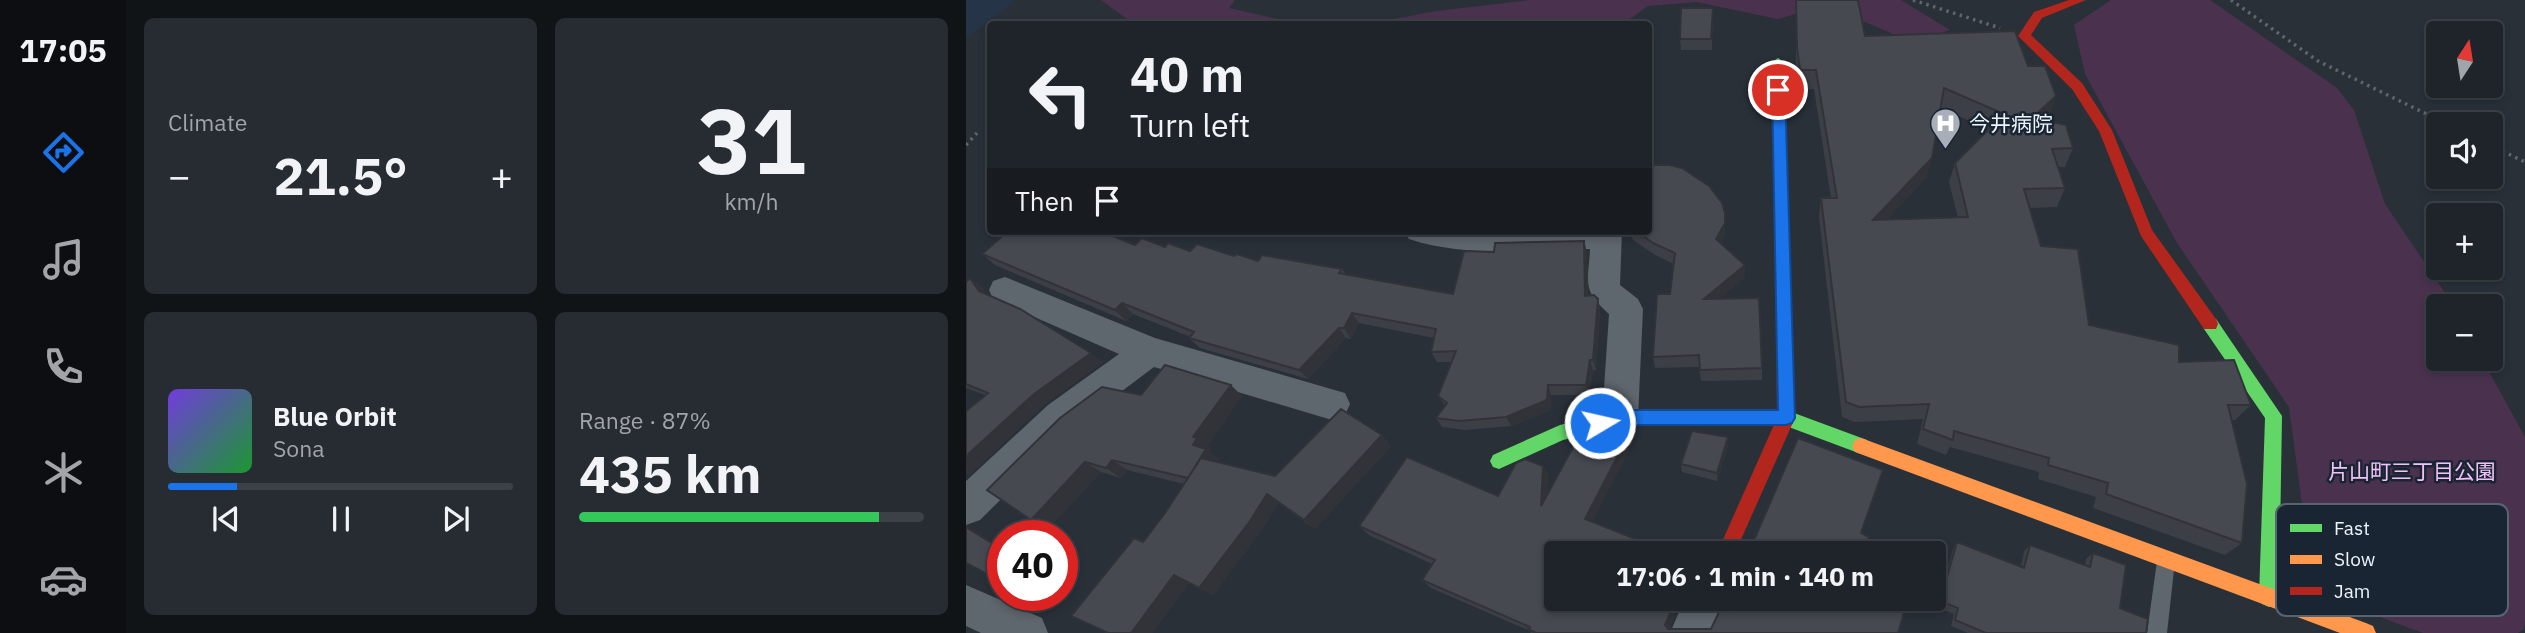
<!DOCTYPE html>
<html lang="en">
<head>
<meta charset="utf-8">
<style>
	body { margin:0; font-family:"IBM Plex Sans","Noto Sans JP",sans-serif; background:#272c32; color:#f1f3f6; height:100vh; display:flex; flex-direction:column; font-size:26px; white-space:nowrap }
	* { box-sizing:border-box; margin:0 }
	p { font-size:23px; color:#a1a4a8 }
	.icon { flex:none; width:38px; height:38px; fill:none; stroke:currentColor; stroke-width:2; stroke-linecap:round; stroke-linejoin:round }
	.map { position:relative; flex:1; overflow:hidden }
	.details { display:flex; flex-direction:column; gap:18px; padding:18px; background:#111417; width:840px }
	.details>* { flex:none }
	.guide { position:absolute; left:21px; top:21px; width:665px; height:214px; border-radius:7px; box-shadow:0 4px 10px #0003,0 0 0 2px #3c4147; background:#1f242a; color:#f1f3f6; overflow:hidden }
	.needle { width:46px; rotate:12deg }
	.tools { position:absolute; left:1460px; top:21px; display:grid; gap:14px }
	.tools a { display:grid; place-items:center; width:77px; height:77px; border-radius:7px; background:#1f242a; box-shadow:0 4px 10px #0003,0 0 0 2px #3c4147; font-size:35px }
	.speed { position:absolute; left:21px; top:520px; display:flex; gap:14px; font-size:35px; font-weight:700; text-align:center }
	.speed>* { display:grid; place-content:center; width:91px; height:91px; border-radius:50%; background:#1f242a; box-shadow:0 4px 10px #0003,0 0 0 2px #3c4147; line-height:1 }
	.speed .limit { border:10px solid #d22; background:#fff; color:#111 }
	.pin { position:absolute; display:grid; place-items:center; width:60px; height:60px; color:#fff; margin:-30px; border:4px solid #fff; border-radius:50%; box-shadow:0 2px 7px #0007 }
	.me { position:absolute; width:77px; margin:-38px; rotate:81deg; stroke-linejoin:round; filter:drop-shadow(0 0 5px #0008) }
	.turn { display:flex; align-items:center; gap:24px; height:147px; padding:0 28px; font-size:32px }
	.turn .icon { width:91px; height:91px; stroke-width:2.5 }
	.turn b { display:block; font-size:49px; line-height:60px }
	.then { display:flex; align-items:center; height:66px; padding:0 28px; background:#0003; gap:14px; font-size:26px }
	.big { font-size:52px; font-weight:800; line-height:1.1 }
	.details .tile { flex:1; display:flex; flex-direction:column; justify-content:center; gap:10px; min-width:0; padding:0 24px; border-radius:10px; background:#272c32 }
	.details .dial { align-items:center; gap:0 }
	.dial b { font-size:91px; line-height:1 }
	.song { display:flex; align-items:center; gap:21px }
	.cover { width:84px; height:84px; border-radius:10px; background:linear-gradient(135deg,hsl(260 70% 55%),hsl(130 70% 35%)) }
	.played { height:7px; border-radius:4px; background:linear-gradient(90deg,#1a73e8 20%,#3c4147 20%) }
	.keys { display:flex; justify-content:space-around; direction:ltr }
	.heat { display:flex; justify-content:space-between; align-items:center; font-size:38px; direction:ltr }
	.charge { height:10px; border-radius:5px; background:linear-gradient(90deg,#34c759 87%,#3c4147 0) }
	.details .tiles { flex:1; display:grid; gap:18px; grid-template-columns:repeat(2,1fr) }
	.trip { position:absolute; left:578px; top:541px; width:402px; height:70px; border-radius:7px; background:#1f242a; box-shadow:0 4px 10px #0003,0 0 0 2px #3c4147; font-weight:800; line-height:70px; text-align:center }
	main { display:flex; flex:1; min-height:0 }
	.tab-bar { display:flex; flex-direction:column; width:126px; justify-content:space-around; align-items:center; background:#0c0e11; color:#a1a4a8 }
	.tab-bar .icon { width:49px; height:49px }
	.tab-bar .current { color:#1a73e8 }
	.tab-bar b { font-size:32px; color:#f1f3f6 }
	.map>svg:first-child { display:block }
</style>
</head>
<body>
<main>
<nav class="tab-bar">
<b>17:05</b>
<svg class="icon current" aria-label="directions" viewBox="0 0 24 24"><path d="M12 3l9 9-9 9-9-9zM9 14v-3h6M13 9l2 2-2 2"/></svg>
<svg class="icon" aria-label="music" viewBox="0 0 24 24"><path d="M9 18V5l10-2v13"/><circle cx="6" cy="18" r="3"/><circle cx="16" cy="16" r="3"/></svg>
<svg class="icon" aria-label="phone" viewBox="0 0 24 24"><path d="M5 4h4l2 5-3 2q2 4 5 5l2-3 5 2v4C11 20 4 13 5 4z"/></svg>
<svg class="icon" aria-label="climate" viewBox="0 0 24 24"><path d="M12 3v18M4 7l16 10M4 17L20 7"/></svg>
<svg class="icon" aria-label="car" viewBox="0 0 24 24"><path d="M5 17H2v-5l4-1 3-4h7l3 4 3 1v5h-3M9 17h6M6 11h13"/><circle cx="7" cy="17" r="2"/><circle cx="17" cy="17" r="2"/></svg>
</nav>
<section class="details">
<div class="tiles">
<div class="tile"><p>Climate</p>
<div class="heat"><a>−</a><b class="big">21.5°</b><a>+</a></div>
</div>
<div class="tile dial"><b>31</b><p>km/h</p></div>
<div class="tile">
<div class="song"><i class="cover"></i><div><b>Blue Orbit</b><p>Sona</p></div></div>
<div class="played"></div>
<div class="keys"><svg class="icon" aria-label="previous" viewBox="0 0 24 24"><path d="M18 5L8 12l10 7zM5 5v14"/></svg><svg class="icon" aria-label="pause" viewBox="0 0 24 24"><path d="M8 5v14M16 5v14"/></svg><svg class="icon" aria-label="next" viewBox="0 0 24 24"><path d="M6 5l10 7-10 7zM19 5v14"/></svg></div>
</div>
<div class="tile"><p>Range · 87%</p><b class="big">435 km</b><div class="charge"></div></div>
</div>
</section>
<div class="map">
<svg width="1559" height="633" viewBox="0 0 1559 633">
	<rect width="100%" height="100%" fill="#293038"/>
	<path fill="#263448" d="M0,0H50L0,38Z"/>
	<path fill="#4a324f" d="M135,0H269L263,8L333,24H168Z
		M565,0H935L984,30L946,42L880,14L837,12L812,19L730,2L682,6L657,24H400L471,11Z
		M1145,0H1244L1371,88L1388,110L1419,204L1488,306H1472V359H1516L1559,437V622L1558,629L1552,633H1457L1384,606L1338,577V519L1323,407L1211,243L1119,74L1108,25Z"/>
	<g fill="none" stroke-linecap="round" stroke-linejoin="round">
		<path stroke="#5f676d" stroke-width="3.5" stroke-dasharray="2.5 4.5" stroke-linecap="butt" d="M947,0L1034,28
			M1265,0L1352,61L1481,124
			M0,145L11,133
			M1524,145L1559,162"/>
		<path fill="#5e676d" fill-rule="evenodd" d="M1200,552L1207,554L1209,561L1201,633H1181L1191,561L1193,554Z"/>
		<path fill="#5e676d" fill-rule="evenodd" d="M438,231H656L654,285L672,299L677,309L672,418L667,429L654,434L641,429L636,418L643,314C616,290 622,284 624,249C565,250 500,258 443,239Z
			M39,277L189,338L379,393L384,404L379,415L366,420L188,367L108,427L14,520L0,525V481L82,405L153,354L27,299L23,290L27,281Z
			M0,585L76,618L82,633H15L0,626Z
			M719,598H760L746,633H704Z"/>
		<path fill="#63d668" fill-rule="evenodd" d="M812,58L818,62L823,226L816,232L809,226L806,62Z
			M1244,317L1250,319L1316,416L1313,597L1310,604L1303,607L1296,604L1293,597L1299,418L1238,329L1236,324L1238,319Z
			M654,410H820L901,440L904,446L901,452L895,454L820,426H654L597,440L533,469L527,467L524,461L527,455L594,425Z"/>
		<path fill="#ff974d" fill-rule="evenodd" d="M895,438L1400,623L1407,626L1410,633H1374L889,452L886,446L889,440Z"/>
		<path fill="#b3261e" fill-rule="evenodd" d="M1103,0H1120L1076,18L1065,35L1116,83L1146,130L1186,230L1250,319L1252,324L1250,329H1238L1175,236L1133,131L1106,89L1052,36L1068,12Z
			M816,220L823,226L829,418L769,553H751L811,418L809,226Z"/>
	</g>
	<path fill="#3d3f46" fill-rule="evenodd" d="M830,0L899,36L1062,66L1090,96L1083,116L1078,120L1107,148L1099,167H1092L1099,188L1091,207L1064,208L1075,246L1123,325L1213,362L1285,405L1269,420H1266L1276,543L1259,555L1127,508L1130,497L1072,479L1073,472L984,447L980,455L951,444L957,419L889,422L876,417L853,217L855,198H865L848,89L833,90L830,68ZM974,108L1022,129L989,163L983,182L992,218L921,220L961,177Z
		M747,8L746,50H715L714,39Z
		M759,213V235L755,243L779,277L753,299L796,368V380L735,381L733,367L689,368L687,357L704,294L708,264L689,255L667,240L663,231H682Z
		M131,236L169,245L199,247L224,251L268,256L292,261L376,269L380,274L487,294L528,252H621L622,296L632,299L634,309L630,370H627L623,395H585V410L545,426L499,430L476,427L470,418L479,406L472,396L485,362H471L465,352L468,338L393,323L385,339L380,338L342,379L234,348L223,338L225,337L167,314L160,321L29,265L16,254Z
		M4,278L17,288L21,295L137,362L80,403L3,475L0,473V411L19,395L0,388V282Z
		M175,395L276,396L241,446L244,449L243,451L253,459L251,462L309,476L416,435L425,446L349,529L312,503L296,530L247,595L223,583L186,633L177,542L199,513L218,484L161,470L155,478L135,472L82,529L21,490Z
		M663,434L666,444L626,522L590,598H716L703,629H745L764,612L932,633H565L564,631L465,588L456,580L466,564L403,535L393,526L532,496L577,466L582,476L581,495Z
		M762,437V445L751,481L716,472L715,464Z
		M991,542L1055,566L1058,551L1064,545L1119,565L1120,559L1127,553L1154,608L1180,633H1002L985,626L988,614L971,607L987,549Z"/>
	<path fill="#323339" d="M1090,96L1083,116L1058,137L1066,118Z
		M966,158L961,177L904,239L907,220Z
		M759,213V235L751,252L750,239Z
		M618,241L621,252L622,306L619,296Z
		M779,265V277L739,311L738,299Z
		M4,278L17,288L26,301L13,291Z
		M632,299L634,309L630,370L627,360Z
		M156,303L167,314L160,321L149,310Z
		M386,313L393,323L385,339L378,328Z
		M373,328L380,338L342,379L333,370Z
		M125,353L137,362L80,403L3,475L0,473V456L68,394Z
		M624,360L627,370L623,395L620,385Z
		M265,385L276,396L241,446L244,449L243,451L253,459L235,488L227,445V437Z
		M582,385L585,395V410L545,426L540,417Z
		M663,434L666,444L623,528L619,519Z
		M416,435L425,446L349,529L338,520Z
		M762,437V445L751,481V473Z
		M146,460L161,470L155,478L140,468Z
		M119,462L135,472L82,529L65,520Z
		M577,466L582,476L580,515L575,506Z
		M301,494L312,503L296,530L247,595L233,588Z
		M0,525L37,548V550L0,527Z
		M37,569V582L28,578Z
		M208,575L223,583L186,633H165Z
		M711,598H716L702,632L699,625Z"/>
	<path fill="#474951" stroke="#323339" stroke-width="2" fill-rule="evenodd" d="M830,0H892L899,36L1049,31L1062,66H1079L1090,96L1066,118L1100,125L1107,148L1086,149L1099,188L1058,189L1075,246L1112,249L1123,325L1213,345V362L1268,360L1285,405H1262L1281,484L1276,543L1140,494L1142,483L1082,465L1083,458L988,431L987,440L957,429L963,404L893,407L880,402L855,198H871L850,70H834L831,48ZM978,88L1038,114L989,163L1002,217L907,220L966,158Z
		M715,8H747L745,39H714Z
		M682,165H703L716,168L743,186L756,203L759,213V223L750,239L779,265L738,299L793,298L796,368L734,370L733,355L687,357L691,294H704L709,253L687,243L670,231H682Z
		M42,231H116L131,236L137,232L169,245L176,238L199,247L202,243L224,251L231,244L268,256L271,254L292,261L296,255L376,269L373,273L487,294L498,251L528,252L529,243L618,241L619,296L628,295L632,299L627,360H624L620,385H582L581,400L540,417L493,421L470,418L481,403L472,396L490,351L465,352L470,329L386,313L378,328H373L333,370L223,338L228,332L156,303L149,310L16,254Z
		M4,278L13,291L54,309L125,353L68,394L0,456V411L22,393L0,384V282Z
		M199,365L265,385L227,437L231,438L227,445L240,449L222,478L146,460L140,468L119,462L65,520L21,490L94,418L136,387L175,395Z
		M375,409L416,435L338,520L301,494L284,521L233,588L208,575L165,633H142L105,616L168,538L177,542L199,513L235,458L309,476Z
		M650,429L663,434L619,519L705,553H590V598H711L699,625L702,629H745L755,608L764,612L770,598H903L938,613L932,633H570L562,629L564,627L456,580L469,560L393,526L441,457L532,496L550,463L559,459L577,466L575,506L612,438Z
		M726,431L762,437L751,473L715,464Z
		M832,438L917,470L895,533L903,537L897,553H775L777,547L786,545Z
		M0,527L37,550V569L28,578L0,563Z
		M991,542L1058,568L1064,545L1124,567L1127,553L1160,565L1154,608L1182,619L1180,633H1020L989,620L992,608L974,601Z"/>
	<path fill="#1a73e8" stroke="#114b97" stroke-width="2" d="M812,85L819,90L829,418L826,423L820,425H654L634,431L628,428L626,423L628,417L654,410H812L806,90Z"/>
	<defs>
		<symbol id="hospital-pin" viewBox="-11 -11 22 30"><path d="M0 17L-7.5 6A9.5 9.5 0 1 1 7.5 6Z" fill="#a8afb9" stroke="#1a2534"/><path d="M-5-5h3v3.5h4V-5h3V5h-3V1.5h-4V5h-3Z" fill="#fff"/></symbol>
	</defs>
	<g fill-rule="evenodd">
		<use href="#hospital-pin" x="962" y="106" width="35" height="47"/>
	</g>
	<g text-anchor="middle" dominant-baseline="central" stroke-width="5" stroke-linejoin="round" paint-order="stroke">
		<g font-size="21" fill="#ecf4fe" stroke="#1a2534" text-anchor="start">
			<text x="1003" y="123">今井病院</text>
		</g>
		<g font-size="21" fill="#f1c1f8" stroke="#1a2534">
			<text x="1446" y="471">片山町三丁目公園</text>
		</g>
	</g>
	<rect x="1310" y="504" width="232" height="112" rx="10" fill="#1a2534" stroke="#596371" stroke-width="2"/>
	<rect x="1324" y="524" width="32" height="8" fill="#63d668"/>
	<rect x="1324" y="555" width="32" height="9" fill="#ff974d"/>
	<rect x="1324" y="587" width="32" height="8" fill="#b3261e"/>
	<g font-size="19" fill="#ecf4fe">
		<text x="1368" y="535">Fast</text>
		<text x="1368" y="566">Slow</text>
		<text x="1368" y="598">Jam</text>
	</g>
</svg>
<div class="tools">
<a><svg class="needle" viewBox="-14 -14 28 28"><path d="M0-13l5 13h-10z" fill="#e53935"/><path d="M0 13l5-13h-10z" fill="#a1a4a8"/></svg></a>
<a><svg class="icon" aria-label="sound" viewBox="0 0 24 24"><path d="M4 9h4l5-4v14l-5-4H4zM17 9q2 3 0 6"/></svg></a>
<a>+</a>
<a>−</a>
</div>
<div class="speed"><div class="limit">40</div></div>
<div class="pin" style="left:812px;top:90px;background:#d93025"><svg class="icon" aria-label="arrive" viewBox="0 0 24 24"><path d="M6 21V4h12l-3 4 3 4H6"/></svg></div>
<svg class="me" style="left:634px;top:423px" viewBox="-20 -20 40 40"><circle r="17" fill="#1a73e8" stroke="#fff" stroke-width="3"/><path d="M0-11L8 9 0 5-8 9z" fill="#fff"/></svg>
<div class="trip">17:06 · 1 min · 140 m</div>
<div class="guide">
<div class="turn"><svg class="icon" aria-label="left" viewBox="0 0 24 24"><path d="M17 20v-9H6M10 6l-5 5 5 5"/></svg><div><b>40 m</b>Turn left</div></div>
<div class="then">Then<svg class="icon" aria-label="arrive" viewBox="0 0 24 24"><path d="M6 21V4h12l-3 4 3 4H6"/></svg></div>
</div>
</div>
</main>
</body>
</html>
